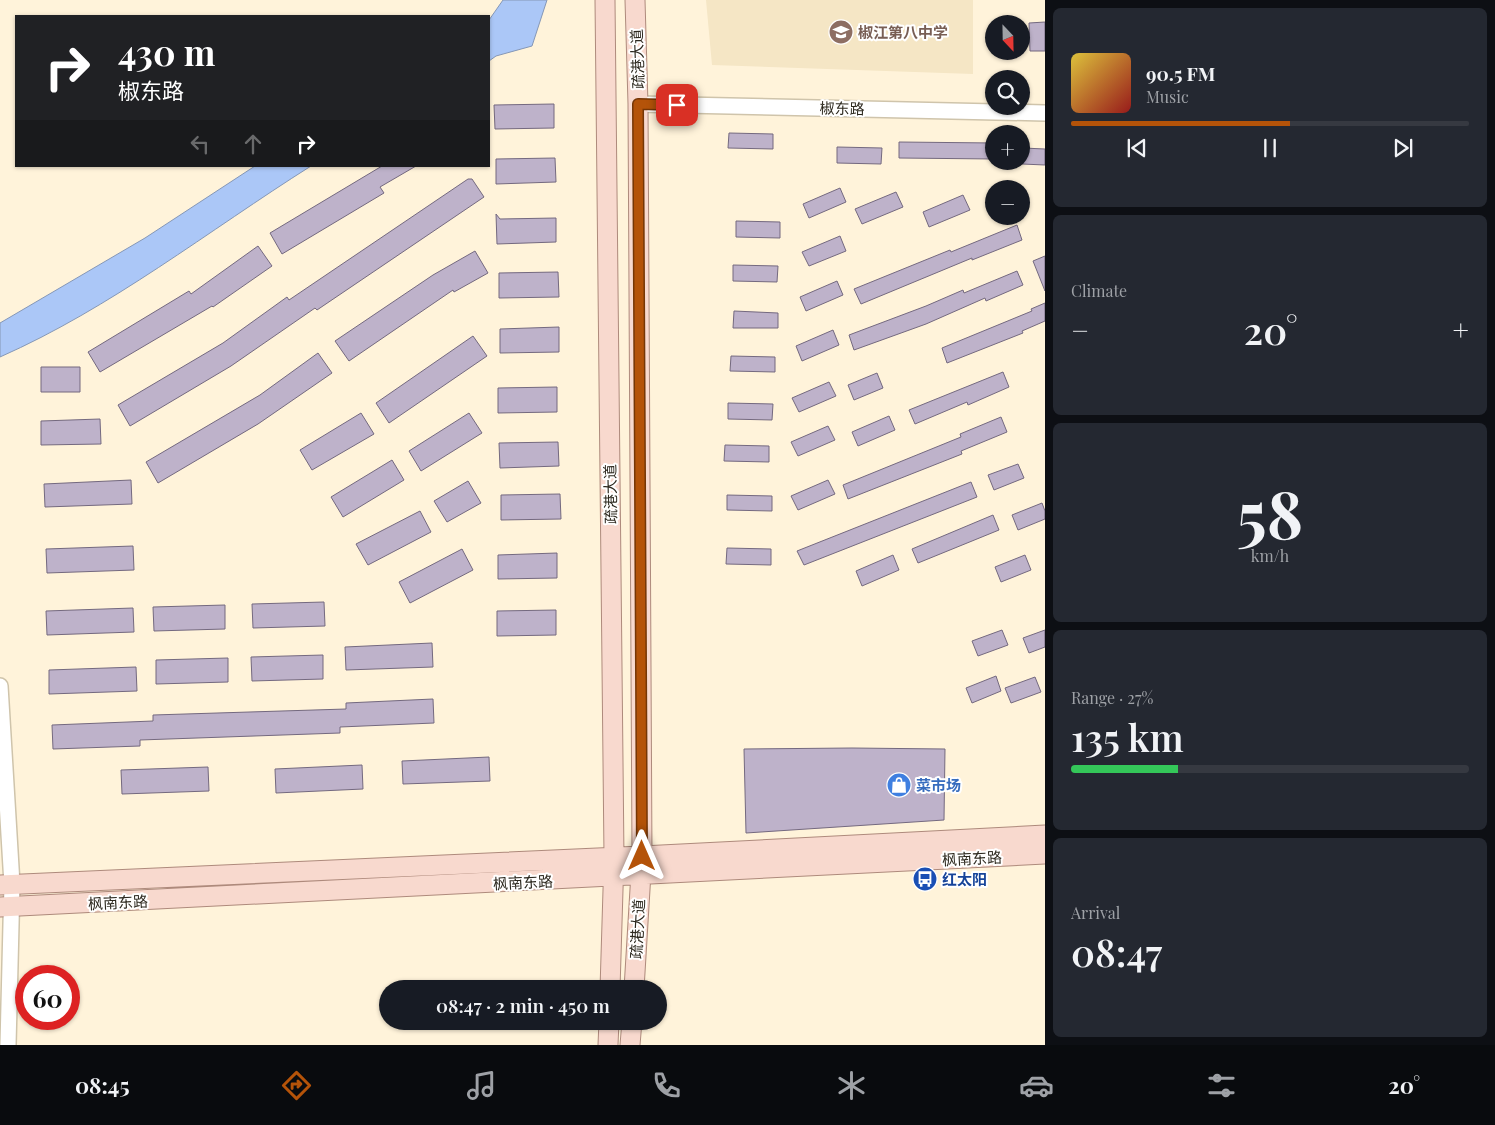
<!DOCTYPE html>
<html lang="en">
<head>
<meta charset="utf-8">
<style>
	body { margin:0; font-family:"Playfair Display","Noto Sans SC",serif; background:#242831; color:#f1f3f6; height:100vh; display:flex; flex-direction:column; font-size:19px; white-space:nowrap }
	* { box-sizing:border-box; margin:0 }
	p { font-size:16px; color:#9ea1a6 }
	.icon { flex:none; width:28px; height:28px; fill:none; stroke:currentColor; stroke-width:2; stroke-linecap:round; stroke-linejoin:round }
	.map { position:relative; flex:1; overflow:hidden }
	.panel { display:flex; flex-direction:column; gap:8px; padding:8px; background:#0d0f14; width:450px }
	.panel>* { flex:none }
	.hud { position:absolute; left:15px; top:15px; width:475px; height:152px; border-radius:0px; box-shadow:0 1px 4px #0004; background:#202124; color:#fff; overflow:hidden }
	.needle { width:32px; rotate:158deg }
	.buttons { position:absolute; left:985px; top:15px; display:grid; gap:10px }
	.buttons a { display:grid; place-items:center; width:45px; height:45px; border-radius:50%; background:#171b24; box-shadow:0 1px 4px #0004; font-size:25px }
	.speed { position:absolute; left:15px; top:965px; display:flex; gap:10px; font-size:25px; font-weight:700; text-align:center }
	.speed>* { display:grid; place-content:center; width:65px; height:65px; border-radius:50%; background:#171b24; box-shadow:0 1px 4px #0004; line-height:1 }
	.speed .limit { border:8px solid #d22; background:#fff; color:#111 }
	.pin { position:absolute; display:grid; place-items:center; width:42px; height:42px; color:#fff; margin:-21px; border-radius:10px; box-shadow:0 2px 8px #0006 }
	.me { position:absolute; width:55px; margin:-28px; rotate:0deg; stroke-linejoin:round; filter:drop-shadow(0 0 4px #0008) }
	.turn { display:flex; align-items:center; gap:18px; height:105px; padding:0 20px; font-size:22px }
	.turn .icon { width:65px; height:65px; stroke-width:2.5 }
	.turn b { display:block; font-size:35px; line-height:42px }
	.lanes { display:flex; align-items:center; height:48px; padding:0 20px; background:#0003; justify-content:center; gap:25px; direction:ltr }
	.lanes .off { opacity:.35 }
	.big { font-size:38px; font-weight:600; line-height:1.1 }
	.panel .tile { flex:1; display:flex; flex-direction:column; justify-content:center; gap:8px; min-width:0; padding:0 18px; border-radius:8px; background:#242831 }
	.panel .dial { align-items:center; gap:0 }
	.dial b { font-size:65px; line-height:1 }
	.song { display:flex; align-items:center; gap:15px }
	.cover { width:60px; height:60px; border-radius:8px; background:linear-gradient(135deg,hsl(50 70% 55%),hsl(0 70% 35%)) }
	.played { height:5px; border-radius:2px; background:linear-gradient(90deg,#b45309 55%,#363941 55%) }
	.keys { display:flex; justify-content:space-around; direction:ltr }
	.heat { display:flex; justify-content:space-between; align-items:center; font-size:28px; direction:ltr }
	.charge { height:8px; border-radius:4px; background:linear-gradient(90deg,#34c759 27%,#363941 0) }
	.trip { position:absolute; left:379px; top:980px; width:288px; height:50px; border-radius:25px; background:#171b24; box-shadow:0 1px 4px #0004; font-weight:600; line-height:50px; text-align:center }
	.menu { display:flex; height:80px; justify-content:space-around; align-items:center; background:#090b0e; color:#9ea1a6 }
	.menu .icon { width:35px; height:35px }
	.menu .current { color:#b45309 }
	.menu b { font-size:22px; color:#f1f3f6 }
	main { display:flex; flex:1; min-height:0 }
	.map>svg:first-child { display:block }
</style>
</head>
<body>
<main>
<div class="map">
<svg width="1045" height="1045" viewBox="0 0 1045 1045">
	<rect width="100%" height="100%" fill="#fff3da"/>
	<path fill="#f5e6c5" d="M706,0H973V74L712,65Z"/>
	<path fill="#abc7f7" stroke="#8597b6" d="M503,0H547L532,46L496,56L489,61V20Z
		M255,166H311C208,231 111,308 0,357V323L145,238Z"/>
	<path fill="#beb2ca" stroke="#74697f" d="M1045,22V51H1030L1029,23Z
		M554,104V128L495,129L494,105Z
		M729,133L773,134V149L728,148Z
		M899,142L994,143V159L899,158Z
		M837,147L882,148L881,164L837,163Z
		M1023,148L1045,149V165L1022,164Z
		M555,158L556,182L496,184V159Z
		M382,166H416L380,187L384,193L282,254L270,233Z
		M468,179H472L484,197L317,310L315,308L231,366L130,426L118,405L223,343L287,297L289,300Z
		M840,188L846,202L809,218L803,204Z
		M896,192L903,207L862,224L855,209Z
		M963,195L970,210L929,227L923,212Z
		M496,214L500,219L556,218V242L497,244Z
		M736,221L780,222V238L736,237Z
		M1017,225L1022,240L972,260V258L861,304L854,289L950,250L951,252Z
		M840,236L846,251L809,266L802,252Z
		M258,246L272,266L213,307L212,306L100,372L88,352L189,291L191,294Z
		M475,251L488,273L454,292L453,290L349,361L335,341L433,275Z
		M1045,256V291L1033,261Z
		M733,265L778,266L777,282L733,281Z
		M1017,271L1023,285L986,301L985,298L926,324L854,350L849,335L926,306L963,290L964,293Z
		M558,272L559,297L499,298V273Z
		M837,281L843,295L806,311L800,297Z
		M1045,303V321L1022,331L1023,333L947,363L942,348L1032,311L1031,309Z
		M734,311L778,313V328H733Z
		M559,327V352L500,353V329Z
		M833,330L839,345L802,361L796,346Z
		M473,336L487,356L389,423L376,403Z
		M318,353L332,373L258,424L158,483L146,462L260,395Z
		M731,356L775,357V372L730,371Z
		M41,367H80V392H41Z
		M1003,372L1009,387L968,405L967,402L915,424L909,410Z
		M877,373L883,388L854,400L848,385Z
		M829,382L836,396L799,412L792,398Z
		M557,387V412L498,413V388Z
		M728,403L773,404L772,420L728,419Z
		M361,413L374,434L312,470L300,450Z
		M469,413L482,433L421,471L409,451Z
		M889,416L895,430L858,446L852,432Z
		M1001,417L1007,432L961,451L962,454L848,499L843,485L961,437L960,434Z
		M100,419L101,444L41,445V421Z
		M828,426L835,440L798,456L791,442Z
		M558,442L559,466L500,468L499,443Z
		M725,445L769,446V462L724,461Z
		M392,460L404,480L343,517L331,497Z
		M1018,464L1024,478L994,490L988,475Z
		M131,480L132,504L45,507L44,484Z
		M828,480L835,494L798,510L791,496Z
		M468,481L481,503L447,522L434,501Z
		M971,482L977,497L804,565L797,551Z
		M560,494L561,519L501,520V495Z
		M727,495L772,496V511L727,510Z
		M1042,503L1045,511V519L1018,530L1012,515Z
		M420,511L431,532L368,565L356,544Z
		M993,515L999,530L918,563L912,549Z
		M133,546L134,570L47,573L46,549Z
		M727,548L771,549V565L726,564Z
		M462,549L473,570L410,603L399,582Z
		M557,553V578L498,579V555Z
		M893,555L899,570L862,586L856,571Z
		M1025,555L1031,570L1001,582L995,567Z
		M324,602L325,626L253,628L252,604Z
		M225,605V629L154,631L153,607Z
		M133,608L134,632L47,635L46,611Z
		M556,610V635L497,636V611Z
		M1002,630L1008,645L978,656L972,641Z
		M1045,630V647L1029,653L1023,638Z
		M432,643L433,667L346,670L345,647Z
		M323,655V679L252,681L251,657Z
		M228,658V682L156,684V660Z
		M136,667L137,691L49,694V670Z
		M996,676L1001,691L972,703L966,688Z
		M1035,677L1041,692L1011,703L1005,688Z
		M433,699L434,723L340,727V733L140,740V746L53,749L52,725L153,721V715L346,709V703Z
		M852,748L945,749L944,820L746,833L744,749Z
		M489,757L490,781L403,784L402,761Z
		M362,765L363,789L276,793L275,769Z
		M208,767L209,791L122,794L121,770Z"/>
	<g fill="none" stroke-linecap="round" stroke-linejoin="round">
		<defs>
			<path id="minor" d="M638,104L1045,113
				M0,686L12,884L8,1045"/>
			<path id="major" d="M605,0L614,857L610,989
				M0,885L642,856L1045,835
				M0,907L1045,854
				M634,989L642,856L638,104L635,0
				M608,1045L609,1021
				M630,1045L632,1021"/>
		</defs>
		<use href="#minor" stroke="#cfc4ab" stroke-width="18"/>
		<use href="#major" stroke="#ae8a7c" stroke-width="21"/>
		<use href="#minor" stroke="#fff" stroke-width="15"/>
		<use href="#major" stroke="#f8d9ce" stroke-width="19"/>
	</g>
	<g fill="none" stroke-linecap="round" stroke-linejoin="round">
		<defs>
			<path id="route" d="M642,856L638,104L677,105"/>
		</defs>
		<use href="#route" stroke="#753606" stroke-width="12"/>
		<use href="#route" stroke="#b45309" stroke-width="9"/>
	</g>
	<defs>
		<symbol id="school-disc" viewBox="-11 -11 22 22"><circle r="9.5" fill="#8d6e63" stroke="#fff"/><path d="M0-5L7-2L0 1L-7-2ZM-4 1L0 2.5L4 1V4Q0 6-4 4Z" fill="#fff"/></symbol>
		<symbol id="shop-disc" viewBox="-11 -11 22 22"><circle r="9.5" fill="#3f7fe0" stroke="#fff"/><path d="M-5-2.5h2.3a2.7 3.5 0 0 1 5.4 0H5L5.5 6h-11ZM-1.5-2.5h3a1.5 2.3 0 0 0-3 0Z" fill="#fff"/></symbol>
		<symbol id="bus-disc" viewBox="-11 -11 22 22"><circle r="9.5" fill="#1a4fb4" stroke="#fff"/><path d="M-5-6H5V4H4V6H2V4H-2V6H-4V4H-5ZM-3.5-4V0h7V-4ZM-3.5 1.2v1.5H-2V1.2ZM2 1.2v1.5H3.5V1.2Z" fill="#fff"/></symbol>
	</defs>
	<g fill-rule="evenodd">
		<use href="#school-disc" x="827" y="18" width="28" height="28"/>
		<use href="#shop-disc" x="885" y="771" width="28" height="28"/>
		<use href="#bus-disc" x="911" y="865" width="28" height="28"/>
	</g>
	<g text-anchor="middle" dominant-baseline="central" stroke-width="4" stroke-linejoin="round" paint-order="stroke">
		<g font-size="15" font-weight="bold" fill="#785e54" stroke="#fff" text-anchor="start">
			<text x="858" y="32">椒江第八中学</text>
		</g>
		<g font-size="15" fill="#2c281e" stroke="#fff">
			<text transform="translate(637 59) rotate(-92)">疏港大道</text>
			<text transform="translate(842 108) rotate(1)">椒东路</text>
			<text transform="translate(610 494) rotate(-91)">疏港大道</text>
			<text transform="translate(972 858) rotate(-3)">枫南东路</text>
			<text transform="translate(523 882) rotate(-3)">枫南东路</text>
			<text transform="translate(118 902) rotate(-3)">枫南东路</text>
			<text transform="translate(637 929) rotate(-87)">疏港大道</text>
		</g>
		<g font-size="15" font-weight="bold" fill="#366cbe" stroke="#fff" text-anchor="start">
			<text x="916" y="785">菜市场</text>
		</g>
		<g font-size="15" font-weight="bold" fill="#164399" stroke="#fff" text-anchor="start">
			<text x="942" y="879">红太阳</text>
		</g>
	</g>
</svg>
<div class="buttons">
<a><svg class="needle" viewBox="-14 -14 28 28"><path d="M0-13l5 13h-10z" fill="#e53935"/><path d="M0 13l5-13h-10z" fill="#9ea1a6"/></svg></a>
<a><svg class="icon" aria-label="search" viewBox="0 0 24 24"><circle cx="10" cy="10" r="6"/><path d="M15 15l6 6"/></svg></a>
<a>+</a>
<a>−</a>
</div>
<div class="speed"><div class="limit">60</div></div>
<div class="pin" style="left:677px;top:105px;background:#d93025"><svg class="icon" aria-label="arrive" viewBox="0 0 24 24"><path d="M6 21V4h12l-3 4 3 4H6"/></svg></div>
<svg class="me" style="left:642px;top:856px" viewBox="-20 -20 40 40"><path d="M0-17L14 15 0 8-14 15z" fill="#b45309" stroke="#fff" stroke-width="4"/></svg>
<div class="trip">08:47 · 2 min · 450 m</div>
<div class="hud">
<div class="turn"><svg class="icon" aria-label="right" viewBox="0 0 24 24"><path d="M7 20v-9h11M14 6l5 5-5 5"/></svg><div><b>430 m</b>椒东路</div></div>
<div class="lanes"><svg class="icon off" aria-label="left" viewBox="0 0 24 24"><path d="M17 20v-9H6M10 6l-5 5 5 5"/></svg><svg class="icon off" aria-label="ahead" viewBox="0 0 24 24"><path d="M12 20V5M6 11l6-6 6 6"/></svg><svg class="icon" aria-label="right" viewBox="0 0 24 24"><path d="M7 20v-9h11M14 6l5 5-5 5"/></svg></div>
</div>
</div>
<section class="panel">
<div class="tile">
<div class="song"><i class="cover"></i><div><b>90.5 FM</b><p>Music</p></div></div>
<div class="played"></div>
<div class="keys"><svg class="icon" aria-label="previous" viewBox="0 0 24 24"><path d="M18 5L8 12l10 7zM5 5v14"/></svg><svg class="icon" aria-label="pause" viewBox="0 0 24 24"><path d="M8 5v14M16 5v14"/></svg><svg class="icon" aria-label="next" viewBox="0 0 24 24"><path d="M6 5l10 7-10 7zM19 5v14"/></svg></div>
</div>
<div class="tile"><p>Climate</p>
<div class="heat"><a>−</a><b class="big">20°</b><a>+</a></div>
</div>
<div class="tile dial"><b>58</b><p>km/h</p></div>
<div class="tile"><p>Range · 27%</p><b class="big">135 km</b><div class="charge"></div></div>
<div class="tile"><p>Arrival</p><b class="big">08:47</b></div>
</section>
</main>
<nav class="menu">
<b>08:45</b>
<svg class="icon current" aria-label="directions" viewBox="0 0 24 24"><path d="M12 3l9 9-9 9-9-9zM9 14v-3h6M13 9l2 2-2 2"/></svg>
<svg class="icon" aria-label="music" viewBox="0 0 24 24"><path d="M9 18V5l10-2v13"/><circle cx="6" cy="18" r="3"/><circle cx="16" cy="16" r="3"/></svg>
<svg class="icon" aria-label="phone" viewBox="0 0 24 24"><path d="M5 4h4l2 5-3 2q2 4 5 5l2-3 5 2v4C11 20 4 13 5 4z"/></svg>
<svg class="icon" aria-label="climate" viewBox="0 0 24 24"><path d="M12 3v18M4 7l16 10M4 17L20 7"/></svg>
<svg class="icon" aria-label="car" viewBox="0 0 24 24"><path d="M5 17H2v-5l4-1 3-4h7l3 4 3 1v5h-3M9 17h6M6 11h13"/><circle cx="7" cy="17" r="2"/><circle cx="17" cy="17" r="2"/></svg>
<svg class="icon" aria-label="filters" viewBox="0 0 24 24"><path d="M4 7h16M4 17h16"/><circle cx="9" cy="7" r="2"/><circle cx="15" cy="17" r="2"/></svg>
<b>20°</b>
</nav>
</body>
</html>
